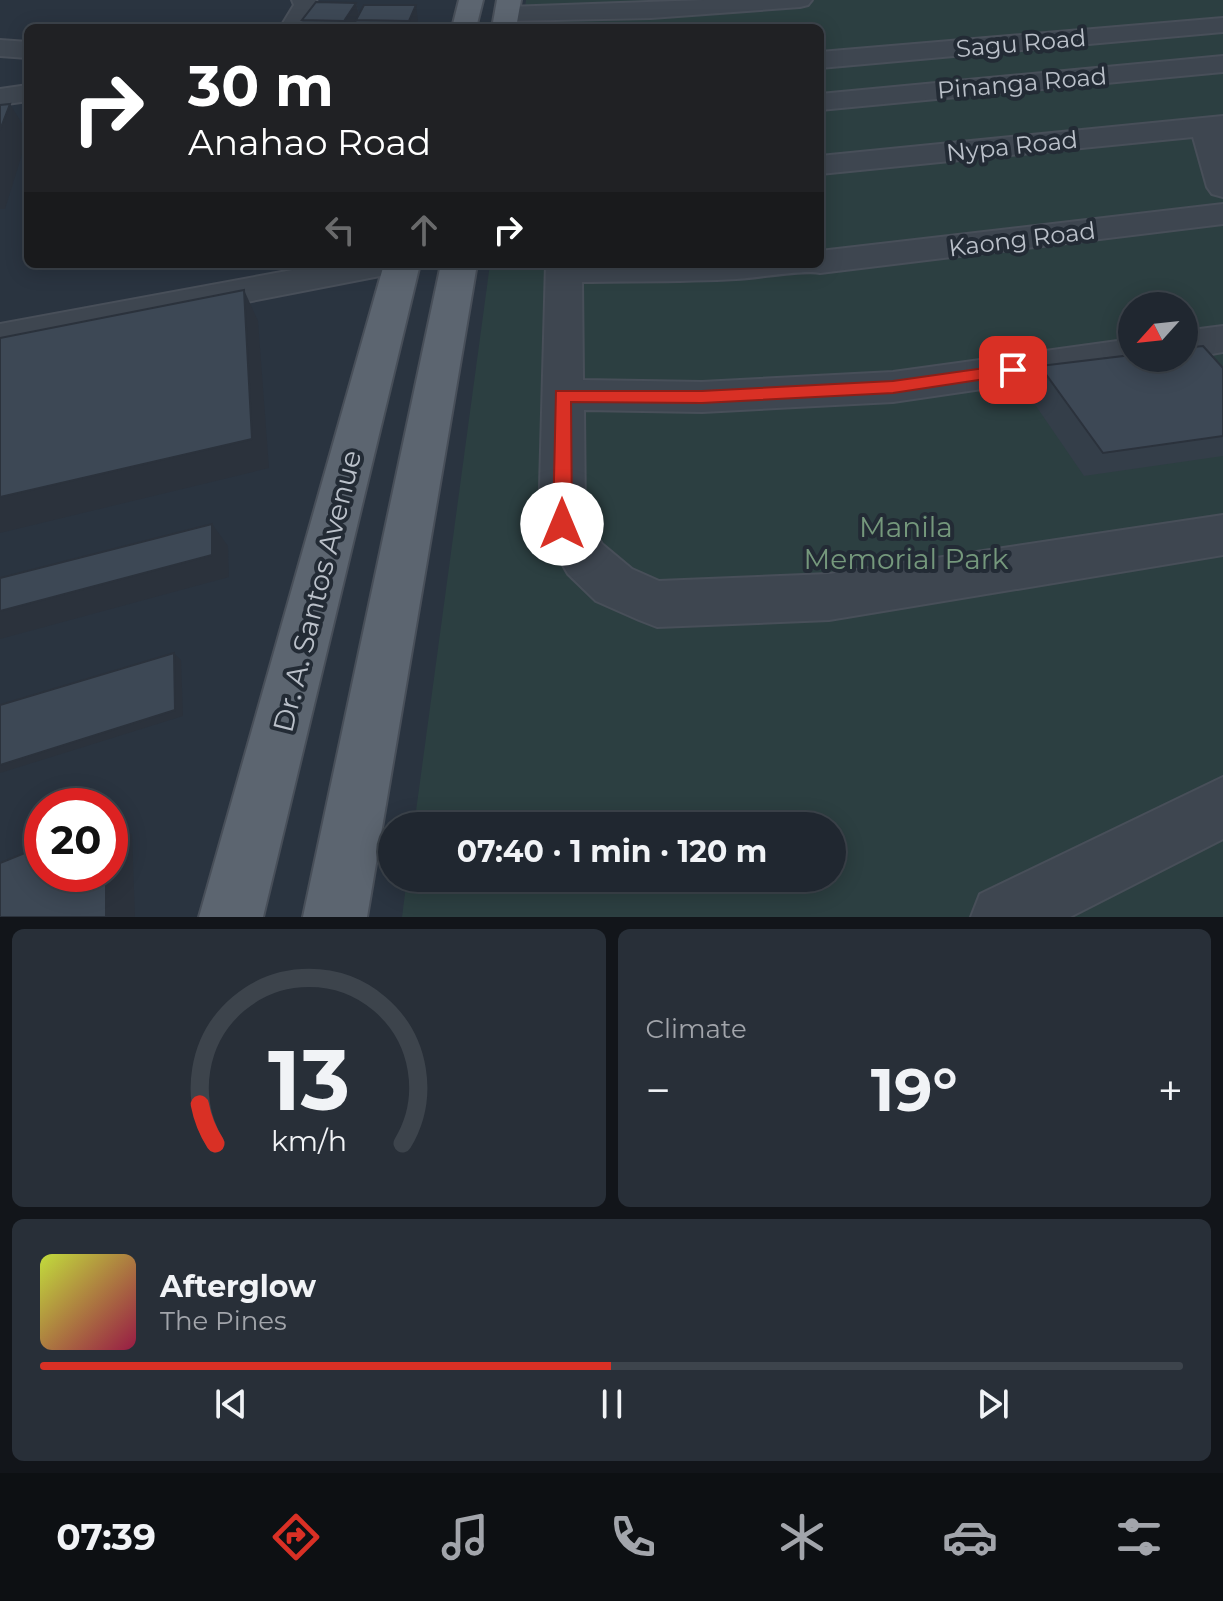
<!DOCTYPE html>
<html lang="en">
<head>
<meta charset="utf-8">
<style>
	body { margin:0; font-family:Montserrat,sans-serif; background:#282f38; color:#f1f3f6; height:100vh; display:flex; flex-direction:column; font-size:30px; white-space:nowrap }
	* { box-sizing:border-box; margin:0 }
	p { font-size:26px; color:#a2a5ab }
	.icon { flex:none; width:44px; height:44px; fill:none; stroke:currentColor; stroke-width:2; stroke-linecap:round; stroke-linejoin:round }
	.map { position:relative; height:917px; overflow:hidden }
	.sheet { display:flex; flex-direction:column; gap:12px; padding:12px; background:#12151a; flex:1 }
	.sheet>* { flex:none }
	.banner { position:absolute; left:24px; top:24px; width:800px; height:244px; border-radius:12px; box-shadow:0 4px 20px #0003,0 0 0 2px #3d444c; background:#202124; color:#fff; overflow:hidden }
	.needle { width:52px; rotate:243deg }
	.controls { position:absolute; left:1118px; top:292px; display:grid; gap:16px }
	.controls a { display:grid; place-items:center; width:80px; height:80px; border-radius:50%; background:#202730; box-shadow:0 4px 20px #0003,0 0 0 2px #3d444c; font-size:40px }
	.speed { position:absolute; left:24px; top:788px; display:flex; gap:16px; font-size:40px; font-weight:700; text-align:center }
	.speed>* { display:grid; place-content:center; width:104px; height:104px; border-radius:50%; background:#202730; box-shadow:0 4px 20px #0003,0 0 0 2px #3d444c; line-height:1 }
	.speed .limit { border:12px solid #d22; background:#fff; color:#111 }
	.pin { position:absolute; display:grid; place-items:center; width:68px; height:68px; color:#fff; margin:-34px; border-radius:16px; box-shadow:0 4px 12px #0006 }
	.me { position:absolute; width:88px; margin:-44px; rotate:0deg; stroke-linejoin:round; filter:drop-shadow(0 0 6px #0008) }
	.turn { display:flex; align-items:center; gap:28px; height:168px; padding:0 32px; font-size:36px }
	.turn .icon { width:104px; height:104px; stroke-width:2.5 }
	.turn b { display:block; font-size:56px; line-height:68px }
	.lanes { display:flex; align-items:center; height:76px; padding:0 32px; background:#0003; justify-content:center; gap:40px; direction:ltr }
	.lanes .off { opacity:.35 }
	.big { font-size:60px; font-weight:700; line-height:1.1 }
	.sheet .widget { flex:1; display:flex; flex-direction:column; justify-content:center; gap:12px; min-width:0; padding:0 28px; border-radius:12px; background:#282f38 }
	.sheet .dial { align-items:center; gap:0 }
	.dial svg { height:208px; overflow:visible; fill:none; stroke:#3d444c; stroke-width:7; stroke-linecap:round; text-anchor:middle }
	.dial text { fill:#f1f3f6; stroke:none }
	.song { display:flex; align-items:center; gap:24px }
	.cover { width:96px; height:96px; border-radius:12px; background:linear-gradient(135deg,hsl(70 70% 55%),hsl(340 70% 35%)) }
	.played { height:8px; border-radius:4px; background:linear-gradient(90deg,#d93025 50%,#3d444c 50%) }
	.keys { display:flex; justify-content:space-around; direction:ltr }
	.heat { display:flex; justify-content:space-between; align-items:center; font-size:44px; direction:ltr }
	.sheet .tiles { flex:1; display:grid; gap:12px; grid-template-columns:1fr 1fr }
	.widget:last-child { grid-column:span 2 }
	.trip { position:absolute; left:378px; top:812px; width:468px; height:80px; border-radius:40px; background:#202730; box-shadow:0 4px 20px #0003,0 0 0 2px #3d444c; font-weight:700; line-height:80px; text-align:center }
	.menu { display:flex; height:128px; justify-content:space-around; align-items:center; background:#0d1013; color:#a2a5ab }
	.menu .icon { width:56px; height:56px }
	.menu .active { color:#d93025 }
	.menu b { font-size:36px; color:#f1f3f6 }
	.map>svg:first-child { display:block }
</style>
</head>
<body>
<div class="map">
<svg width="1223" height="917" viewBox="0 0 1223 917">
	<rect width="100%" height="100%" fill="#2a3440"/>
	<path fill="#2c3f41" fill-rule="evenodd" d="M526,0H1223V917H402L407,878H832V826H414L490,264H820V28H522ZM1132,306H1184V358H1132Z"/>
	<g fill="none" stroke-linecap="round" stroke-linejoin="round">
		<defs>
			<path id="minor" d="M292,0H316L318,5L304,28H280L294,5Z
				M704,0H812L808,5L800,7L651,18L507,21L499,19L495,14L499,9L507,7Z
				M1223,18V32L820,68V52Z
				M0,40L28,42V58L0,56Z
				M1223,56V72L820,110V94Z
				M28,85V101L0,105V89Z
				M1223,116V197L1212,194L1207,187L1193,137L820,174V156Z
				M1223,204V224L820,273C806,269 757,278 736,279C685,282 633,281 582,282L583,380L702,382L893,372L1132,339V358H1149L1146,363L1132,367L893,402L702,412L584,410L585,520L602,544L632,569L659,581L829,574L1223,515V555L829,620L657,627L639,620L596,601L568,574L539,524L546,264H820V251Z
				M325,264H403L397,272L385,275L0,350V324Z
				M1223,326V352L1184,359L1182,358L1184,331Z
				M1223,777V839L1070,917H971L980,894Z"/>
			<path id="major" d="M459,0H483L476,28H452Z
				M497,0H521L516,28H492Z
				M384,264H420L263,917H199Z
				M441,264H477L367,917H303Z"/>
		</defs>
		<use href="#minor" stroke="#484f59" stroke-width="4"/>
		<use href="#major" stroke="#484f59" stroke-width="4"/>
		<use href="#minor" fill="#3e4650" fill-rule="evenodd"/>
		<use href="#major" fill="#5c6570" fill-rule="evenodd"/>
	</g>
	<path fill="#343e49" d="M356,3L359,14L418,21L416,28H358L357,24L354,28H304L302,20Z
		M1040,366L1223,368V456L1084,476L1025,390Z"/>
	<path fill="#2b323c" d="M356,3L360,19L356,20L357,24L354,28H346L344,21Z
		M416,5L418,21L416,28H411L409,21Z
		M10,104L28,133V135L5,209H0V130Z
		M244,290L258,321L269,468L0,533V497Z
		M212,524L228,546L229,577L0,639V611Z
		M174,653L181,660L183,716L0,773V765Z
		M110,824L132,834L135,917H106V874H110Z"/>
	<path fill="#3d4855" stroke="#2b323c" stroke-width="2" d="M316,2L356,3L344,21L302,20Z
		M364,5H416L409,21L356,20Z
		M10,104L0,130V105Z
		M244,290L252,439L0,497V338Z
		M1203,346L1223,368V436L1103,453L1040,366L1132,355V358H1184V348Z
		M212,524V555L0,611V578Z
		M174,653L175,710L0,765V705Z
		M42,846V874H106V917H0V863Z"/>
	<path fill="#d93025" stroke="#8d1f18" stroke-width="2" d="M1013,364L1021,370L1018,374L893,393L702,403L571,402L572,524L569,530H556L553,524L556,391H702L893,381Z"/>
	<g text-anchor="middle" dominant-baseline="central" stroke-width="8" stroke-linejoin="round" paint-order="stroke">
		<g font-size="24" fill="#bbc1ca" stroke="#232b35">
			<text transform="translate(1021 43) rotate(-5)">Sagu Road</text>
			<text transform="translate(1022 83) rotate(-5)">Pinanga Road</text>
			<text transform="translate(1012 146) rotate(-6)">Nypa Road</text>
			<text transform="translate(1022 239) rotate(-7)">Kaong Road</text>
		</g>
		<g font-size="28" fill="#75987c" stroke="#232b35">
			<text x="906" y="527">Manila<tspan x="906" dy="32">Memorial Park</tspan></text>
		</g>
		<g font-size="28" fill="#bbc1ca" stroke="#232b35">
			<text transform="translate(317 591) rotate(-76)">Dr. A. Santos Avenue</text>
		</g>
	</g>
</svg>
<div class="controls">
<a><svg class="needle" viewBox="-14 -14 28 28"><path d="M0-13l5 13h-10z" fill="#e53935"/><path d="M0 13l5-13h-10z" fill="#a2a5ab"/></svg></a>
</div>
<div class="speed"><div class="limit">20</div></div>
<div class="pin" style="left:1013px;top:370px;background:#d93025"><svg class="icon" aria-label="arrive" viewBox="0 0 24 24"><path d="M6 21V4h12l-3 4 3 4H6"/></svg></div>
<svg class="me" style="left:562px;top:524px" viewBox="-20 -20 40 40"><circle r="19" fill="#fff"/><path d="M0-13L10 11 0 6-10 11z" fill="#d93025"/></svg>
<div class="trip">07:40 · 1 min · 120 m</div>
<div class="banner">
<div class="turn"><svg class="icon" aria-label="right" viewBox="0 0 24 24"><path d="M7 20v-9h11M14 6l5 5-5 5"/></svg><div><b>30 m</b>Anahao Road</div></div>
<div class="lanes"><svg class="icon off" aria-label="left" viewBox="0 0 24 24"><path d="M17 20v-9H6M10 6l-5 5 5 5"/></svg><svg class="icon off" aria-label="ahead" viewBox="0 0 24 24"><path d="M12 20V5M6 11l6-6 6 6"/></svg><svg class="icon" aria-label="right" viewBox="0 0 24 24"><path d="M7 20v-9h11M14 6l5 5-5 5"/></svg></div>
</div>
</div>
<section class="sheet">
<div class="tiles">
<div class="widget dial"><svg viewBox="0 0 100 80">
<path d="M14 69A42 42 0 1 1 86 69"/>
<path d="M14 69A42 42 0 0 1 8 54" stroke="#d93025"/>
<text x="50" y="56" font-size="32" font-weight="700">13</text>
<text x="50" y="72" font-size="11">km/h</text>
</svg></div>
<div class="widget"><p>Climate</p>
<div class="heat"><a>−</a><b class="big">19°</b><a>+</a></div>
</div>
<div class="widget">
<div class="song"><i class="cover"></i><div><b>Afterglow</b><p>The Pines</p></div></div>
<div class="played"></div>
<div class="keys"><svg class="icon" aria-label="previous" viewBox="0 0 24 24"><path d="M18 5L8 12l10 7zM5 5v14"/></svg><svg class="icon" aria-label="pause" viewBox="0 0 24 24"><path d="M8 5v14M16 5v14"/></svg><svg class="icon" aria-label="next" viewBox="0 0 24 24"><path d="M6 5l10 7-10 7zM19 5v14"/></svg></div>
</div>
</div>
</section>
<nav class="menu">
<b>07:39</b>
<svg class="icon active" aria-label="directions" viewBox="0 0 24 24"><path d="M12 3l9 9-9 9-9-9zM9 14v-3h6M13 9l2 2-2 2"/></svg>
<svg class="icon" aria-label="music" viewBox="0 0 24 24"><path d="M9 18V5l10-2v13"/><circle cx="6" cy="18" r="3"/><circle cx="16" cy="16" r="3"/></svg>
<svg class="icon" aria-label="phone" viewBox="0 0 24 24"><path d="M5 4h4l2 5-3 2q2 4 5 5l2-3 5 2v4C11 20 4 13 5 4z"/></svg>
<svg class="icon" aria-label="climate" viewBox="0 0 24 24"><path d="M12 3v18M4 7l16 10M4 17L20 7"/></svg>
<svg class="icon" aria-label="car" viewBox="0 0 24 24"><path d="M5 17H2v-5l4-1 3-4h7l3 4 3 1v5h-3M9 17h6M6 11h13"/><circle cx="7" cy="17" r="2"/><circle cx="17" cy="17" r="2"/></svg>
<svg class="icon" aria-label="filters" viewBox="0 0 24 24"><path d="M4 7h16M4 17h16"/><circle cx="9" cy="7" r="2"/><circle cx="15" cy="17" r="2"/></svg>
</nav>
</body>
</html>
